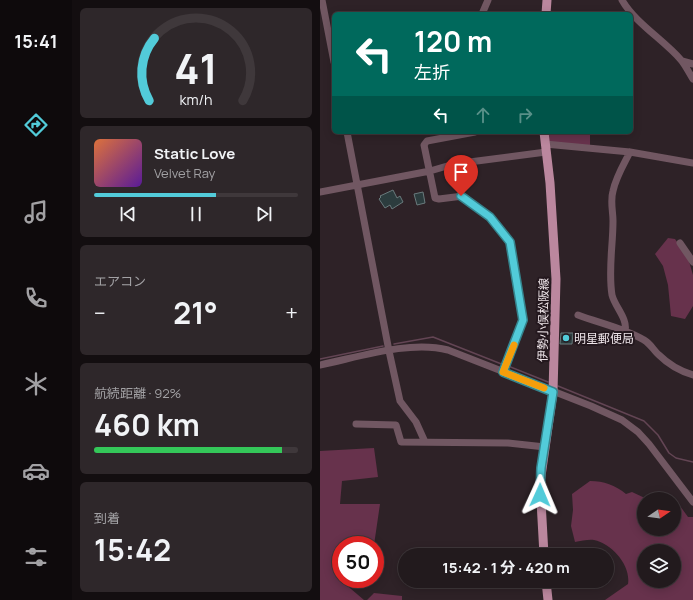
<!DOCTYPE html>
<html lang="ja">
<head>
<meta charset="utf-8">
<style>
	body { margin:0; font-family:Manrope,"Noto Sans JP",sans-serif; background:#2e272a; color:#f1f3f6; height:100vh; display:flex; flex-direction:column; font-size:15px; white-space:nowrap }
	* { box-sizing:border-box; margin:0 }
	p { font-size:13px; color:#a2a1a4 }
	.icon { flex:none; width:22px; height:22px; fill:none; stroke:currentColor; stroke-width:2; stroke-linecap:round; stroke-linejoin:round }
	.map { position:relative; flex:1; overflow:hidden }
	.drawer { display:flex; flex-direction:column; gap:8px; padding:8px; background:#130e10; width:248px }
	.drawer>* { flex:none }
	.banner { position:absolute; left:12px; top:12px; width:301px; height:122px; border-radius:6px; box-shadow:0 2px 10px #0003,0 0 0 1px #3f383b; background:#00695c; color:#fff; overflow:hidden }
	.needle { width:26px; rotate:77deg }
	.buttons { position:absolute; left:317px; top:492px; display:grid; gap:8px }
	.buttons a { display:grid; place-items:center; width:44px; height:44px; border-radius:50%; background:#221a1d; box-shadow:0 2px 10px #0003,0 0 0 1px #3f383b; font-size:20px }
	.speed { position:absolute; left:12px; top:536px; display:flex; gap:8px; font-size:20px; font-weight:700; text-align:center }
	.speed>* { display:grid; place-content:center; width:52px; height:52px; border-radius:50%; background:#221a1d; box-shadow:0 2px 10px #0003,0 0 0 1px #3f383b; line-height:1 }
	.speed .limit { border:6px solid #d22; background:#fff; color:#111 }
	.pin { position:absolute; display:grid; place-items:center; width:34px; height:34px; color:#fff; margin:-41px -17px; border-radius:50% 50% 50% 0; rotate:-45deg; box-shadow:0 0 4px #0007 }
	.pin .icon { rotate:45deg }
	.me { position:absolute; width:44px; margin:-22px; rotate:1deg; stroke-linejoin:round; filter:drop-shadow(0 0 3px #0008) }
	.turn { display:flex; align-items:center; gap:14px; height:84px; padding:0 16px; font-size:18px }
	.turn .icon { width:52px; height:52px; stroke-width:2.5 }
	.turn b { display:block; font-size:28px; line-height:34px }
	.lanes { display:flex; align-items:center; height:38px; padding:0 16px; background:#0003; justify-content:center; gap:20px; direction:ltr }
	.lanes .off { opacity:.35 }
	.big { font-size:30px; font-weight:700; line-height:1.1 }
	.drawer .tile { flex:1; display:flex; flex-direction:column; justify-content:center; gap:6px; min-width:0; padding:0 14px; border-radius:6px; background:#2e272a }
	.drawer .dial { align-items:center; gap:0 }
	.dial svg { height:104px; overflow:visible; fill:none; stroke:#3f383b; stroke-width:7; stroke-linecap:round; text-anchor:middle }
	.dial text { fill:#f1f3f6; stroke:none }
	.song { display:flex; align-items:center; gap:12px }
	.cover { width:48px; height:48px; border-radius:6px; background:linear-gradient(135deg,hsl(20 70% 55%),hsl(270 70% 35%)) }
	.played { height:4px; border-radius:2px; background:linear-gradient(90deg,#52cbd9 60%,#3f383b 60%) }
	.keys { display:flex; justify-content:space-around; direction:ltr }
	.heat { display:flex; justify-content:space-between; align-items:center; font-size:22px; direction:ltr }
	.charge { height:6px; border-radius:3px; background:linear-gradient(90deg,#34c759 92%,#3f383b 0) }
	.trip { position:absolute; left:78px; top:548px; width:216px; height:40px; border-radius:20px; background:#221a1d; box-shadow:0 2px 10px #0003,0 0 0 1px #3f383b; font-weight:700; line-height:40px; text-align:center }
	main { display:flex; flex:1; min-height:0 }
	.tabs { display:flex; flex-direction:column; width:72px; justify-content:space-around; align-items:center; background:#0e0a0c; color:#a2a1a4 }
	.tabs .icon { width:28px; height:28px }
	.tabs .selected { color:#52cbd9 }
	.tabs b { font-size:18px; color:#f1f3f6 }
	.map>svg:first-child { display:block }
</style>
</head>
<body>
<main>
<nav class="tabs">
<b>15:41</b>
<svg class="icon selected" aria-label="directions" viewBox="0 0 24 24"><path d="M12 3l9 9-9 9-9-9zM9 14v-3h6M13 9l2 2-2 2"/></svg>
<svg class="icon" aria-label="music" viewBox="0 0 24 24"><path d="M9 18V5l10-2v13"/><circle cx="6" cy="18" r="3"/><circle cx="16" cy="16" r="3"/></svg>
<svg class="icon" aria-label="phone" viewBox="0 0 24 24"><path d="M5 4h4l2 5-3 2q2 4 5 5l2-3 5 2v4C11 20 4 13 5 4z"/></svg>
<svg class="icon" aria-label="climate" viewBox="0 0 24 24"><path d="M12 3v18M4 7l16 10M4 17L20 7"/></svg>
<svg class="icon" aria-label="car" viewBox="0 0 24 24"><path d="M5 17H2v-5l4-1 3-4h7l3 4 3 1v5h-3M9 17h6M6 11h13"/><circle cx="7" cy="17" r="2"/><circle cx="17" cy="17" r="2"/></svg>
<svg class="icon" aria-label="filters" viewBox="0 0 24 24"><path d="M4 7h16M4 17h16"/><circle cx="9" cy="7" r="2"/><circle cx="15" cy="17" r="2"/></svg>
</nav>
<section class="drawer">
<div class="tile dial"><svg viewBox="0 0 100 80">
<path d="M14 69A42 42 0 1 1 86 69"/>
<path d="M14 69A42 42 0 0 1 18 21" stroke="#52cbd9"/>
<text x="50" y="56" font-size="32" font-weight="700">41</text>
<text x="50" y="72" font-size="11">km/h</text>
</svg></div>
<div class="tile">
<div class="song"><i class="cover"></i><div><b>Static Love</b><p>Velvet Ray</p></div></div>
<div class="played"></div>
<div class="keys"><svg class="icon" aria-label="previous" viewBox="0 0 24 24"><path d="M18 5L8 12l10 7zM5 5v14"/></svg><svg class="icon" aria-label="pause" viewBox="0 0 24 24"><path d="M8 5v14M16 5v14"/></svg><svg class="icon" aria-label="next" viewBox="0 0 24 24"><path d="M6 5l10 7-10 7zM19 5v14"/></svg></div>
</div>
<div class="tile"><p>エアコン</p>
<div class="heat"><a>−</a><b class="big">21°</b><a>+</a></div>
</div>
<div class="tile"><p>航続距離 · 92%</p><b class="big">460 km</b><div class="charge"></div></div>
<div class="tile"><p>到着</p><b class="big">15:42</b></div>
</section>
<div class="map">
<svg width="373" height="600" viewBox="0 0 373 600">
	<rect width="100%" height="100%" fill="#2e2227"/>
	<path fill="#67324c" fill-rule="evenodd" d="M228,132H270V146L228,142Z
		M348,238L355,239L368,258L373,275V306L365,319L351,316L348,285L343,266L335,254Z
		M54,448L58,477L22,481L20,504H60L54,545H21V579H27L24,583L44,600H0V451Z
		M270,481C284,481 295,485 306,494L312,492L327,499H324V529H354V500L355,499L368,517H373V600H285L308,584C311,565 292,544 274,540C269,539 261,541 255,542L251,526L253,510L252,494ZM324,551H354V581H324Z
		M54,593L82,596V600H47Z"/>
	<g fill="none" stroke-linecap="round" stroke-linejoin="round">
		<path stroke="#634554" stroke-width="1.5" d="M74,344L113,337L184,365
			M0,359L63,346
			M188,366L228,382
			M238,386L324,421L338,435L349,453L356,458L373,462"/>
	</g>
	<path fill="#2c3c3e" stroke="#697a7c" d="M73,190L77,198L80,196L83,202L72,209L70,205L65,208L59,199L61,197L60,196Z
		M103,192L105,203L97,205L94,194Z
		M241,333H253L252,344H240Z"/>
	<g fill="none" stroke-linecap="round" stroke-linejoin="round">
		<path stroke="#715762" stroke-width="7" d="M2,0L14,62
			M302,0C315,23 344,40 361,60C366,66 369,73 373,79
			M162,14L168,0
			M362,61L373,64
			M27,132L69,351L80,401L96,422L105,442
			M155,132L107,141L104,145L115,198L119,199L143,196C161,210 177,222 189,242L203,320L183,372
			M225,144L310,152L373,163
			M0,192L110,171L134,164L226,152
			M360,243L373,262
			M258,315C279,323 304,328 324,340C330,343 334,351 339,355C349,365 360,371 373,375
			M305,331C308,319 295,307 292,295C288,270 293,246 293,221C293,211 290,201 293,191C296,177 304,164 310,152
			M0,365C39,357 90,340 128,350L271,406L302,420L318,432L329,444L373,502
			M36,424L76,425L81,442L188,443L225,447"/>
		<path stroke="#bb879e" stroke-width="9" d="M226,14L227,0
			M224,132L230,183L236,279L233,392L220,483L224,555
			M226,581L228,600"/>
	</g>
	<g fill="none" stroke-linecap="round" stroke-linejoin="round">
		<defs>
			<path id="route" d="M141,196L170,217L190,242L203,320L183,372L233,392L221,468L220,495"/>
		</defs>
		<use href="#route" stroke="#35848d" stroke-width="10"/>
		<use href="#route" stroke="#52cbd9" stroke-width="7"/>
		<path stroke="#f59e0b" stroke-width="7" d="M194,345L183,372L224,388"/>
	</g>
	<circle fill="#52cbd9" stroke="#24181e" stroke-width="1.5" cx="246" cy="338" r="4"/>
	<g text-anchor="middle" dominant-baseline="central" stroke-width="4" stroke-linejoin="round" paint-order="stroke">
		<g font-size="12" fill="#eee5e9" stroke="#24181e">
			<text transform="translate(223 320) rotate(-89)">伊勢小俣松阪線</text>
		</g>
		<g font-size="12" fill="#eee5e9" stroke="#24181e" text-anchor="start">
			<text x="254" y="338">明星郵便局</text>
		</g>
	</g>
</svg>
<div class="buttons">
<a><svg class="needle" viewBox="-14 -14 28 28"><path d="M0-13l5 13h-10z" fill="#e53935"/><path d="M0 13l5-13h-10z" fill="#a2a1a4"/></svg></a>
<a><svg class="icon" aria-label="layers" viewBox="0 0 24 24"><path d="M12 4l9 5-9 5-9-5zM3 14l9 5 9-5"/></svg></a>
</div>
<div class="speed"><div class="limit">50</div></div>
<div class="pin" style="left:141px;top:196px;background:#d93025"><svg class="icon" aria-label="arrive" viewBox="0 0 24 24"><path d="M6 21V4h12l-3 4 3 4H6"/></svg></div>
<svg class="me" style="left:220px;top:495px" viewBox="-20 -20 40 40"><path d="M0-17L14 15 0 8-14 15z" fill="#52cbd9" stroke="#fff" stroke-width="4"/></svg>
<div class="trip">15:42 · 1 分 · 420 m</div>
<div class="banner">
<div class="turn"><svg class="icon" aria-label="left" viewBox="0 0 24 24"><path d="M17 20v-9H6M10 6l-5 5 5 5"/></svg><div><b>120 m</b>左折</div></div>
<div class="lanes"><svg class="icon" aria-label="left" viewBox="0 0 24 24"><path d="M17 20v-9H6M10 6l-5 5 5 5"/></svg><svg class="icon off" aria-label="ahead" viewBox="0 0 24 24"><path d="M12 20V5M6 11l6-6 6 6"/></svg><svg class="icon off" aria-label="right" viewBox="0 0 24 24"><path d="M7 20v-9h11M14 6l5 5-5 5"/></svg></div>
</div>
</div>
</main>
</body>
</html>
